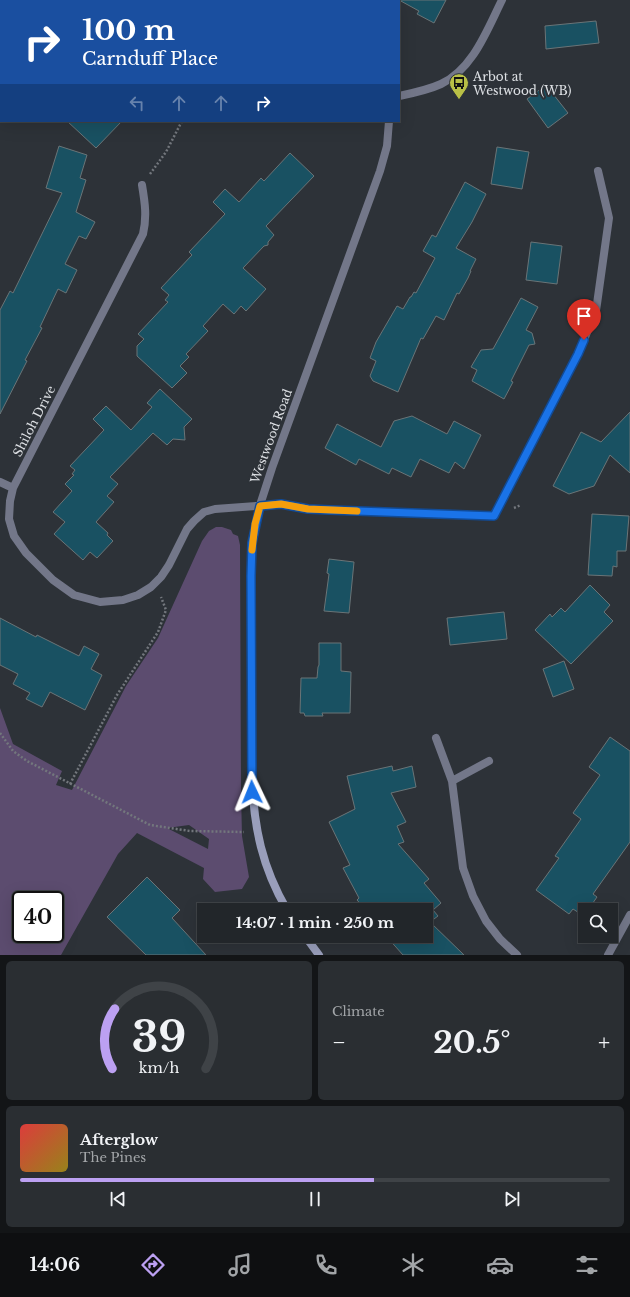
<!DOCTYPE html>
<html lang="en">
<head>
<meta charset="utf-8">
<style>
	body { margin:0; font-family:"Libre Baskerville",serif; background:#2a2e32; color:#f1f3f6; height:100vh; display:flex; flex-direction:column; font-size:15px; white-space:nowrap }
	* { box-sizing:border-box; margin:0 }
	p { font-size:13px; color:#a2a5a8 }
	.icon { flex:none; width:22px; height:22px; fill:none; stroke:currentColor; stroke-width:2; stroke-linecap:round; stroke-linejoin:round }
	.map { position:relative; height:955px; overflow:hidden }
	.drawer { display:flex; flex-direction:column; gap:6px; padding:6px; background:#131517; flex:1 }
	.drawer>* { flex:none }
	.hud { position:absolute; left:0px; top:0px; width:400px; height:122px; box-shadow:0 4px 16px #0002,0 0 0 1px #3f4347; background:#1a4fa0; color:#fff; overflow:hidden }
	.controls { position:absolute; left:578px; top:903px; display:grid; gap:8px }
	.controls a { display:grid; place-items:center; width:40px; height:40px; border-radius:0px; background:#22262a; box-shadow:0 4px 16px #0002,0 0 0 1px #3f4347; font-size:20px }
	.speed { position:absolute; left:12px; top:891px; display:flex; gap:8px; font-size:20px; font-weight:700; text-align:center }
	.speed>* { display:grid; place-content:center; width:52px; height:52px; border-radius:50%; background:#22262a; box-shadow:0 4px 16px #0002,0 0 0 1px #3f4347; line-height:1 }
	.speed .limit { border:2px solid #111; border-radius:6px; background:#fff; color:#111 }
	.pin { position:absolute; display:grid; place-items:center; width:34px; height:34px; color:#fff; margin:-41px -17px; border-radius:50% 50% 50% 0; rotate:-45deg; box-shadow:0 0 4px #0007 }
	.pin .icon { rotate:45deg }
	.me { position:absolute; width:44px; margin:-22px; rotate:358deg; stroke-linejoin:round; filter:drop-shadow(0 0 3px #0008) }
	.turn { display:flex; align-items:center; gap:14px; height:84px; padding:0 16px; font-size:18px }
	.turn .icon { width:52px; height:52px; stroke-width:2.5 }
	.turn b { display:block; font-size:28px; line-height:34px }
	.lanes { display:flex; align-items:center; height:38px; padding:0 16px; background:#0003; justify-content:center; gap:20px; direction:ltr }
	.lanes .off { opacity:.35 }
	.big { font-size:30px; font-weight:700; line-height:1.1 }
	.drawer .tile { flex:1; display:flex; flex-direction:column; justify-content:center; gap:6px; min-width:0; padding:0 14px; border-radius:6px; background:#2a2e32 }
	.drawer .dial { align-items:center; gap:0 }
	.dial svg { height:104px; overflow:visible; fill:none; stroke:#3f4347; stroke-width:7; stroke-linecap:round; text-anchor:middle }
	.dial text { fill:#f1f3f6; stroke:none }
	.song { display:flex; align-items:center; gap:12px }
	.cover { width:48px; height:48px; border-radius:6px; background:linear-gradient(135deg,hsl(0 70% 55%),hsl(50 70% 35%)) }
	.played { height:4px; border-radius:2px; background:linear-gradient(90deg,#bca0f2 60%,#3f4347 60%) }
	.keys { display:flex; justify-content:space-around; direction:ltr }
	.heat { display:flex; justify-content:space-between; align-items:center; font-size:22px; direction:ltr }
	.drawer .tiles { flex:1; display:grid; gap:6px; grid-template-columns:1fr 1fr }
	.tile:last-child { grid-column:span 2 }
	.trip { position:absolute; left:197px; top:903px; width:236px; height:40px; border-radius:0px; background:#22262a; box-shadow:0 4px 16px #0002,0 0 0 1px #3f4347; font-weight:700; line-height:40px; text-align:center }
	.tabs { display:flex; height:64px; justify-content:space-around; align-items:center; background:#0e0f11; color:#a2a5a8 }
	.tabs .icon { width:28px; height:28px }
	.tabs .on { color:#bca0f2 }
	.tabs b { font-size:18px; color:#f1f3f6 }
	.map>svg:first-child { display:block }
</style>
</head>
<body>
<div class="map">
<svg width="630" height="955" viewBox="0 0 630 955">
	<rect width="100%" height="100%" fill="#2d3238"/>
	<path fill="#5c4c6f" fill-rule="evenodd" d="M216,527H222L231,530L233,534L238,536L240,545L241,792L242,836L249,877L242,889L215,892L203,879L204,868L137,833L118,854L61,955H0V708L13,744L62,771L56,785L72,790L126,686L158,638L202,541L209,531ZM189,825L209,839L208,849L167,828ZM21,900H55V934H21Z"/>
	<path fill="#195162" stroke="#6a7477" d="M399,0H446L434,23L417,14L419,11Z
		M596,21L599,43L546,49L545,26Z
		M546,85L568,113L548,128L527,99Z
		M67,121H122L96,148Z
		M59,146L87,155L80,178L86,180L76,212L95,222L86,239L79,236L65,264L77,270L66,293L58,289L40,327L42,328L25,360L27,361L0,414V310L10,291L13,293L62,193L46,188Z
		M497,147L529,152L522,189L491,184Z
		M290,153L314,176L266,226L274,235L268,242V245L264,246L243,268L266,289L246,311L241,306L234,314L223,304L203,326L208,331L186,354L189,357L180,366L187,373L172,388L137,356V346L144,339L138,334L168,302L165,300L169,295L161,288L192,255L189,252L225,214L213,202L225,189L239,202L261,178L264,181Z
		M465,182L486,194L472,222L456,248L476,259L470,271H471L468,278L459,294L457,293L444,320L436,316L423,339L421,338L398,392L373,381L370,376L376,361L370,358L376,342L397,306L403,309L410,297H411L414,292L416,293L435,258L423,251L432,235L436,237Z
		M531,242L562,246L557,284L526,280Z
		M521,298L538,307L526,330L532,333L535,344L529,345L511,381L513,382L504,399L472,381L477,370L471,367L481,350L493,349Z
		M160,389L192,419L184,427L185,440L173,439L167,445L153,433L110,477L118,484L107,496L114,502L96,522L108,533L107,535L113,541L97,558L90,552L83,560L54,534L65,522L53,512L72,491L65,484L74,475L72,474L75,470L70,466L104,430L93,419L106,406L131,430L152,407L147,403Z
		M630,412V473L610,455L594,486L569,494L553,486L581,432L601,442Z
		M412,416L447,434L454,421L481,435L464,469L455,462L449,473L420,459L411,477L392,468L389,474L359,459L356,465L325,448L337,424L381,447L394,421Z
		M592,514L629,516L626,551H617V567L613,566L612,576L588,575Z
		M329,559L354,562L349,613L324,611L329,574L327,573Z
		M590,585L610,605L604,612L613,621L571,664L535,630L550,614L552,617L561,608L565,612Z
		M504,612L507,639L450,645L447,618Z
		M0,618L36,637L37,635L79,656L84,646L99,654L91,669L102,675L85,710L50,692L42,707L26,699L30,693L13,684L18,674L0,665Z
		M319,643H341V671L351,672L350,713H322L323,716H305L304,713H300L301,678H317L318,667L319,665Z
		M564,661L574,689L553,697L543,669Z
		M610,737L630,751V842L593,894L597,897L588,910H585L584,916L573,909L569,914L536,890L559,858L555,856L581,819L573,813L600,775L589,767Z
		M392,766L393,771L412,766L416,787L391,793L406,822L397,826L404,842L398,844L429,879L424,883L441,903L433,910L438,916L430,922L464,955H403L387,937L388,936H426V910H366L357,900L359,898L343,868L350,865L329,822L355,809L347,776Z
		M147,877L180,910L172,918L206,955H146L107,917Z"/>
	<g fill="none" stroke-linecap="round" stroke-linejoin="round">
		<path stroke="#73777d" stroke-width="2.5" stroke-dasharray="2 2" stroke-linecap="butt" d="M245,1L246,0
			M150,174L166,152L182,121
			M514,508L521,505
			M0,733L13,751L27,761L150,825L190,831L244,832
			M70,784L117,695L158,632L166,610L161,597"/>
		<path stroke="#737789" stroke-width="8" d="M436,738L452,781L463,868L473,896L486,921L500,939L517,955
			M452,781L489,761"/>
		<path stroke="#737789" stroke-width="8" d="M339,0L340,1
			M399,96C413,93 428,90 441,84C473,69 487,30 502,0
			M142,185C145,203 147,217 143,234L13,488L10,501L9,519L14,536L26,553L53,580L74,595L100,602L123,600L138,595L151,587L161,577L169,565L187,529L194,521L204,512L215,509L281,504L308,509L330,510L494,516L578,354L596,311L609,218L598,171
			M0,482L13,488
			M260,505L272,468L380,171L387,146L389,121
			M608,955L630,915"/>
		<path stroke="#999ebb" stroke-width="8" d="M260,505L252,543L251,576L252,779C254,828 262,867 287,910
			M305,936L319,955"/>
	</g>
	<g fill="none" stroke-linecap="round" stroke-linejoin="round">
		<defs>
			<path id="route" d="M252,792L251,576L252,543L260,506L281,504L308,509L330,510L494,516L578,354L584,340"/>
		</defs>
		<use href="#route" stroke="#114b97" stroke-width="10"/>
		<use href="#route" stroke="#1a73e8" stroke-width="7"/>
		<path stroke="#f59e0b" stroke-width="7" d="M252,550L255,524L260,506L281,504L308,509L357,511"/>
	</g>
	<defs>
		<symbol id="bus-pin" viewBox="-11 -11 22 30"><path d="M0 17L-7.5 6A9.5 9.5 0 1 1 7.5 6Z" fill="#b9c046" stroke="#2d3238"/><path d="M-5-6H5V4H4V6H2V4H-2V6H-4V4H-5ZM-3.5-4V0h7V-4ZM-3.5 1.2v1.5H-2V1.2ZM2 1.2v1.5H3.5V1.2Z" fill="#111"/></symbol>
	</defs>
	<g fill-rule="evenodd">
		<use href="#bus-pin" x="448" y="72" width="22" height="30"/>
	</g>
	<g text-anchor="middle" dominant-baseline="central" stroke-width="4" stroke-linejoin="round" paint-order="stroke">
		<g font-size="12" fill="#dde0e4" stroke="#2d3238" text-anchor="start">
			<text x="473" y="76">Arbot at<tspan x="473" dy="14">Westwood (WB)</tspan></text>
		</g>
		<g font-size="12" fill="#dde0e4" stroke="#2d3238">
			<text transform="translate(34 421) rotate(-63)">Shiloh Drive</text>
			<text transform="translate(271 436) rotate(-70)">Westwood Road</text>
		</g>
	</g>
</svg>
<div class="controls">
<a><svg class="icon" aria-label="search" viewBox="0 0 24 24"><circle cx="10" cy="10" r="6"/><path d="M15 15l6 6"/></svg></a>
</div>
<div class="speed"><div class="limit">40</div></div>
<div class="pin" style="left:584px;top:340px;background:#d93025"><svg class="icon" aria-label="arrive" viewBox="0 0 24 24"><path d="M6 21V4h12l-3 4 3 4H6"/></svg></div>
<svg class="me" style="left:252px;top:792px" viewBox="-20 -20 40 40"><path d="M0-17L14 15 0 8-14 15z" fill="#1a73e8" stroke="#fff" stroke-width="4"/></svg>
<div class="trip">14:07 · 1 min · 250 m</div>
<div class="hud">
<div class="turn"><svg class="icon" aria-label="right" viewBox="0 0 24 24"><path d="M7 20v-9h11M14 6l5 5-5 5"/></svg><div><b>100 m</b>Carnduff Place</div></div>
<div class="lanes"><svg class="icon off" aria-label="left" viewBox="0 0 24 24"><path d="M17 20v-9H6M10 6l-5 5 5 5"/></svg><svg class="icon off" aria-label="ahead" viewBox="0 0 24 24"><path d="M12 20V5M6 11l6-6 6 6"/></svg><svg class="icon off" aria-label="ahead" viewBox="0 0 24 24"><path d="M12 20V5M6 11l6-6 6 6"/></svg><svg class="icon" aria-label="right" viewBox="0 0 24 24"><path d="M7 20v-9h11M14 6l5 5-5 5"/></svg></div>
</div>
</div>
<section class="drawer">
<div class="tiles">
<div class="tile dial"><svg viewBox="0 0 100 80">
<path d="M14 69A42 42 0 1 1 86 69"/>
<path d="M14 69A42 42 0 0 1 16 23" stroke="#bca0f2"/>
<text x="50" y="56" font-size="32" font-weight="700">39</text>
<text x="50" y="72" font-size="11">km/h</text>
</svg></div>
<div class="tile"><p>Climate</p>
<div class="heat"><a>−</a><b class="big">20.5°</b><a>+</a></div>
</div>
<div class="tile">
<div class="song"><i class="cover"></i><div><b>Afterglow</b><p>The Pines</p></div></div>
<div class="played"></div>
<div class="keys"><svg class="icon" aria-label="previous" viewBox="0 0 24 24"><path d="M18 5L8 12l10 7zM5 5v14"/></svg><svg class="icon" aria-label="pause" viewBox="0 0 24 24"><path d="M8 5v14M16 5v14"/></svg><svg class="icon" aria-label="next" viewBox="0 0 24 24"><path d="M6 5l10 7-10 7zM19 5v14"/></svg></div>
</div>
</div>
</section>
<nav class="tabs">
<b>14:06</b>
<svg class="icon on" aria-label="directions" viewBox="0 0 24 24"><path d="M12 3l9 9-9 9-9-9zM9 14v-3h6M13 9l2 2-2 2"/></svg>
<svg class="icon" aria-label="music" viewBox="0 0 24 24"><path d="M9 18V5l10-2v13"/><circle cx="6" cy="18" r="3"/><circle cx="16" cy="16" r="3"/></svg>
<svg class="icon" aria-label="phone" viewBox="0 0 24 24"><path d="M5 4h4l2 5-3 2q2 4 5 5l2-3 5 2v4C11 20 4 13 5 4z"/></svg>
<svg class="icon" aria-label="climate" viewBox="0 0 24 24"><path d="M12 3v18M4 7l16 10M4 17L20 7"/></svg>
<svg class="icon" aria-label="car" viewBox="0 0 24 24"><path d="M5 17H2v-5l4-1 3-4h7l3 4 3 1v5h-3M9 17h6M6 11h13"/><circle cx="7" cy="17" r="2"/><circle cx="17" cy="17" r="2"/></svg>
<svg class="icon" aria-label="filters" viewBox="0 0 24 24"><path d="M4 7h16M4 17h16"/><circle cx="9" cy="7" r="2"/><circle cx="15" cy="17" r="2"/></svg>
</nav>
</body>
</html>
